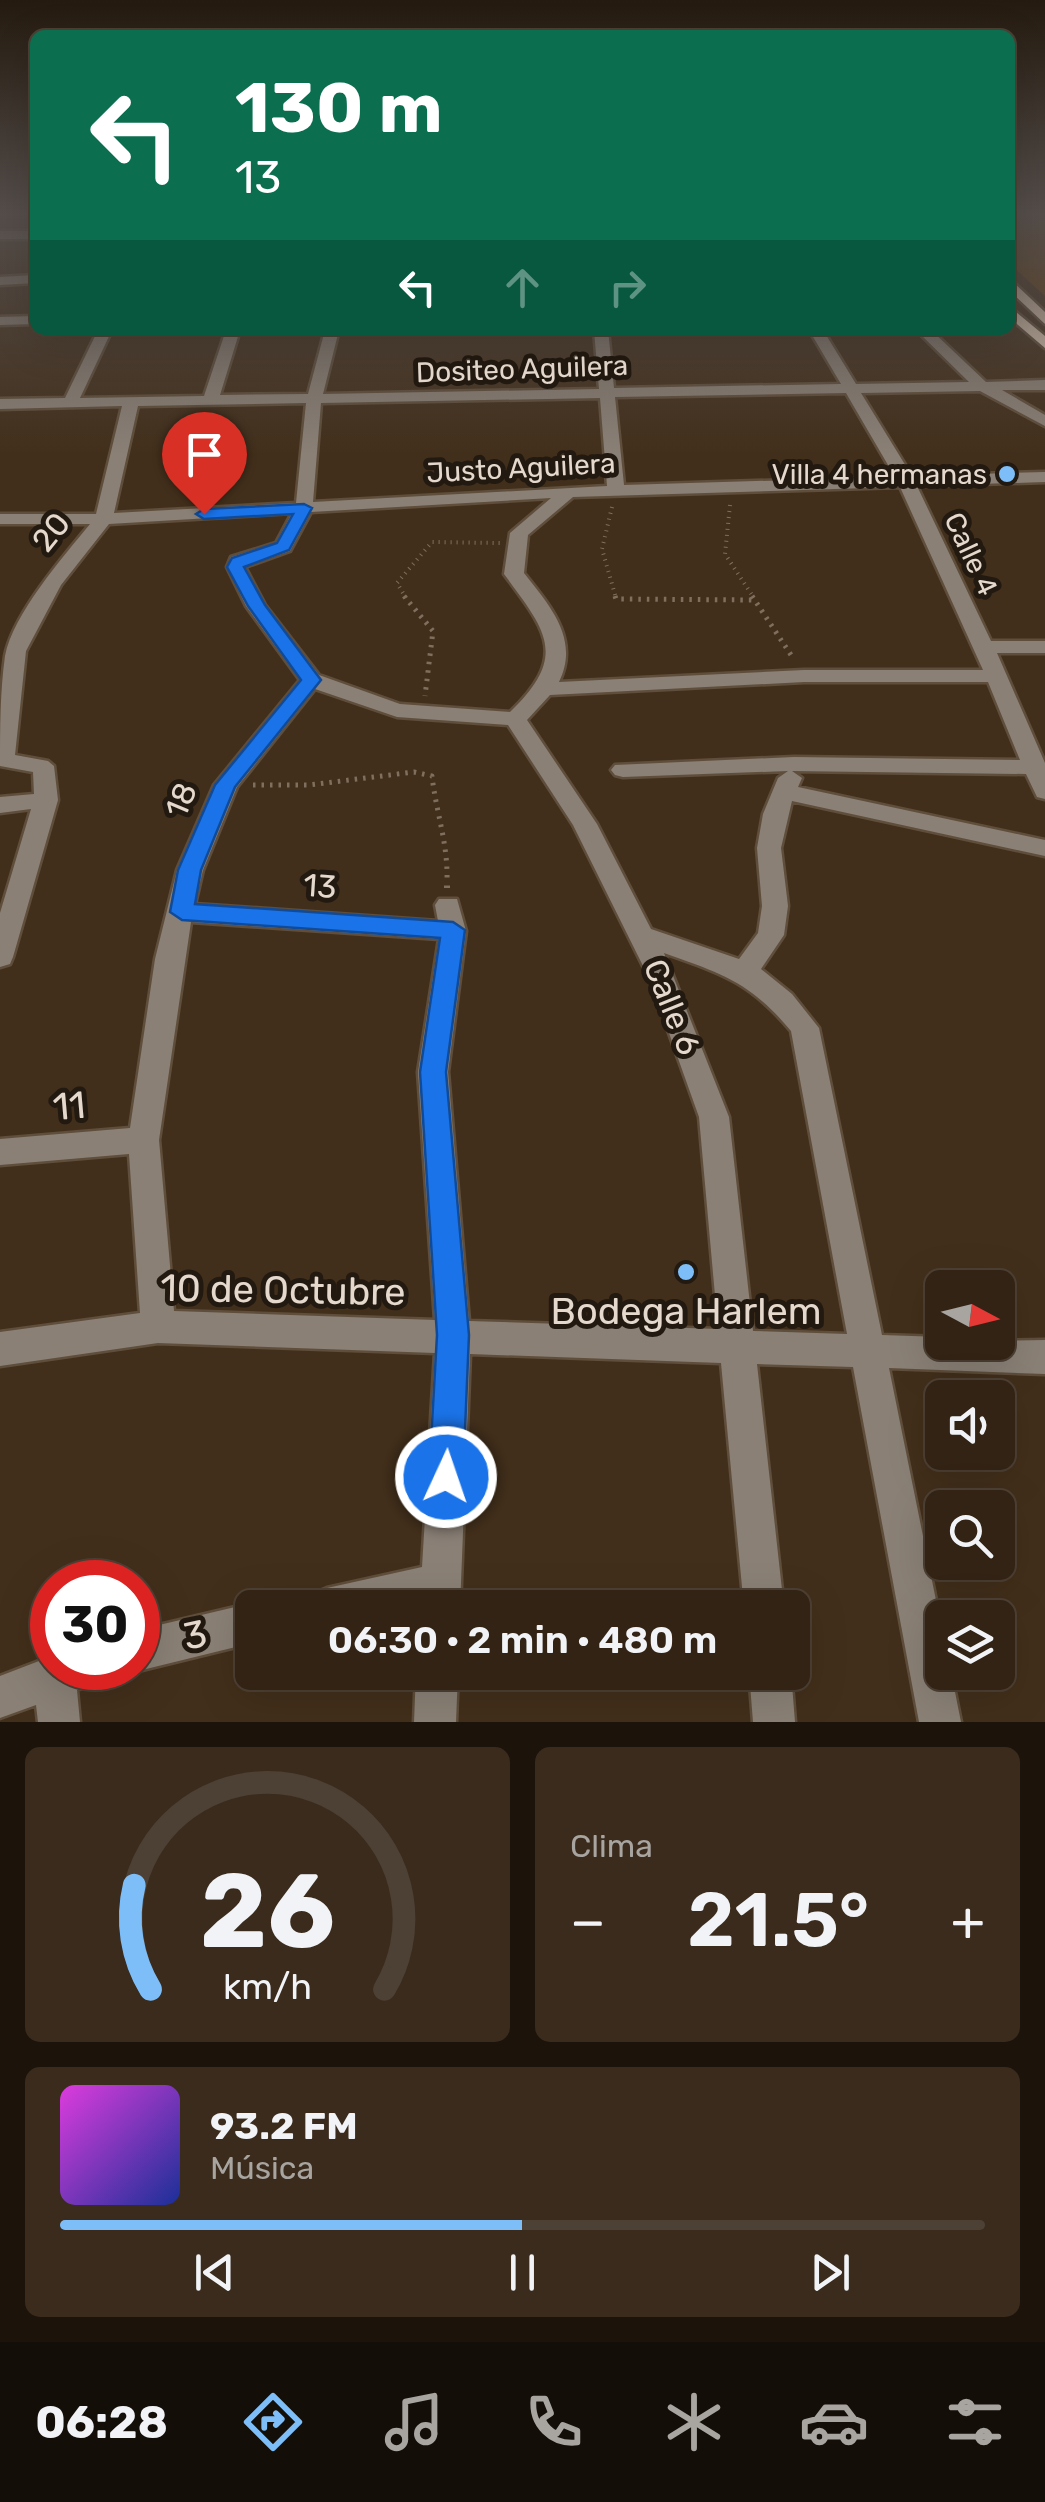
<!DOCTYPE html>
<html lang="es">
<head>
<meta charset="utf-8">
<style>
	body { margin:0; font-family:Rubik,sans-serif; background:#3a2b1d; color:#f1f3f6; height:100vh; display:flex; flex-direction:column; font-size:38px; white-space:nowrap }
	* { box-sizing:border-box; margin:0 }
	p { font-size:32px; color:#a8a4a0 }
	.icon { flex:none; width:55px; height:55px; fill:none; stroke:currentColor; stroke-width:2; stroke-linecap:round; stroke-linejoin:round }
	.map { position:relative; height:1722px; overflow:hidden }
	.details { display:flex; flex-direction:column; gap:25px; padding:25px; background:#1c130b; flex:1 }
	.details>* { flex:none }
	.guide { position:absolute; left:30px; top:30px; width:985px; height:305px; border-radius:15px; box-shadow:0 10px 40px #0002,0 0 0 2px #4d4034; background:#0b6e4f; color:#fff; overflow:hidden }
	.needle { width:65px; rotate:97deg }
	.tools { position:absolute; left:925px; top:1270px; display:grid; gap:20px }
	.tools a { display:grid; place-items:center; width:90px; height:90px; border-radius:15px; background:#322314; box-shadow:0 10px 40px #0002,0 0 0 2px #4d4034; font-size:50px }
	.speed { position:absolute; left:30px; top:1560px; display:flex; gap:20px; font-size:50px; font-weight:700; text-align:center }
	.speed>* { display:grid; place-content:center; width:130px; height:130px; border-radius:50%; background:#322314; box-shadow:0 10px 40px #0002,0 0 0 2px #4d4034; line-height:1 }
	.speed .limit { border:15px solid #d22; background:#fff; color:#111 }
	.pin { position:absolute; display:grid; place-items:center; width:85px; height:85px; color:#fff; margin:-102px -42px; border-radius:50% 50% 50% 0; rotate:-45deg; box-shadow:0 0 10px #0007 }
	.pin .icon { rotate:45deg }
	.me { position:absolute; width:110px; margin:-55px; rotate:3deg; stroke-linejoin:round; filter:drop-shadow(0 0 8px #0008) }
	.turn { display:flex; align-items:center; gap:35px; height:210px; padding:0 40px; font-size:45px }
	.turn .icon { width:130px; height:130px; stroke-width:2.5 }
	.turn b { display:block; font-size:70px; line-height:85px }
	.lanes { display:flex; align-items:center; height:95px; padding:0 40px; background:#0003; justify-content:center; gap:50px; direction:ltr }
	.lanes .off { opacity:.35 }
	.big { font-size:75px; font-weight:600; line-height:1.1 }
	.details .card { flex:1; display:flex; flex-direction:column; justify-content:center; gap:15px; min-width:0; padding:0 35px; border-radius:15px; background:#3a2b1d }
	.details .dial { align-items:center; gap:0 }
	.dial svg { height:260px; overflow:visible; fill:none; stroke:#4d4034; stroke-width:7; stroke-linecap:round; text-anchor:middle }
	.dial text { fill:#f1f3f6; stroke:none }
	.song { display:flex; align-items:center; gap:30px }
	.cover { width:120px; height:120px; border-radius:15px; background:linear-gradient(135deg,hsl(300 70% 55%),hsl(230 70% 35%)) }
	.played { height:10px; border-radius:5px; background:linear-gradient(90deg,#7dbef9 50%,#4d4034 50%) }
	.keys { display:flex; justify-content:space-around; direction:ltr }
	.heat { display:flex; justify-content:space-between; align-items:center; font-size:55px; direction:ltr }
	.details .tiles { flex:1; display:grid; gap:25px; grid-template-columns:1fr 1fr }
	.card:last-child { grid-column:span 2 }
	.trip { position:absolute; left:235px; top:1590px; width:575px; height:100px; border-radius:15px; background:#322314; box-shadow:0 10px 40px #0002,0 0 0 2px #4d4034; font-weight:600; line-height:100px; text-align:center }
	.tabs { display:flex; height:160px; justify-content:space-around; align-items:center; background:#140e08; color:#a8a4a0 }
	.tabs .icon { width:70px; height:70px }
	.tabs .selected { color:#7dbef9 }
	.tabs b { font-size:45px; color:#f1f3f6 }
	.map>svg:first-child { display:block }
</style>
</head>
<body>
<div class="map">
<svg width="1045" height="1722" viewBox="0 0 1045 1722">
	<rect width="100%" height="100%" fill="#422f1b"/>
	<path fill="#623d0e" d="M1010,214H1045V296L1010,264Z"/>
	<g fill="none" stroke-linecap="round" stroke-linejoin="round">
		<defs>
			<path id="minor" d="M0,231H35V239H0Z
				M35,275V283L0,285V277Z
				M35,316V324L0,325V317Z
				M98,330H112L80,398L204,396L226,330H240L220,395L308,394L325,330H339L323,394L599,389L594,330H608L614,388L841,384L809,330H823L856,384L969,382L916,330H931L986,382L1045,380V390H1002L1045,415V426L980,391L861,393L912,476L1045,472V482L917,486L991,641H1045V653H997L1045,763V799L1037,797L1026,774L792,771L802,778L798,787L1045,840V856L792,801L781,848L788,906L784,935L761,969L792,994L819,1028L882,1335L942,1337V1342L1045,1340V1374L889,1368L942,1630V1672H951L961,1722H919L853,1367L757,1364L784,1608H744L721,1363L470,1354L460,1608H307L313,1594L327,1588L422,1567L435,1353L158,1343L0,1366V1332L140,1313L129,1154L0,1165V1139L130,1128L155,959L177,870L214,785L300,680L246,606L227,567L231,557L276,543L292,513L109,524L61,585L26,651L15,755L48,761L54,766L58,800L13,957L10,964L0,967V913L31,809L0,813V797L34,794L33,772L0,766C0,729 0,692 5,656C13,614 63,557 90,524H0V514H96L122,406L0,409V399L65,398ZM846,393L895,477L624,485L615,397ZM600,398L607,486L313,502L321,403ZM306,403L296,503L114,513L138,406ZM900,487L983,670H804L559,682C580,639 550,606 524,573L528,535L573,497ZM551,498L510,533L504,574C546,631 569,655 510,712L400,704L319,675L265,605L245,567L290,551L311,512ZM804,682H988L1020,760L794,757L615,765L611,770L615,775L623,777L788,771L778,778L763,814L757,848L762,906L758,933L739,959L651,929L597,824L527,720L550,695ZM315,689L397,717L508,725L573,825L650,980L699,1117L718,1329L469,1321L448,1072L466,931L457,899H439L435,905L438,921L195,904L203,870L237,787ZM191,922L439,939L418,1072L435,1320L174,1311L159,1140ZM664,953C723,974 750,982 791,1031L847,1334L753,1331L729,1117Z
				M252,1603L264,1608H252V1643L138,1671L130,1668H138V1630Z
				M52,1656V1668H102L96,1683L77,1690L80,1722H38L36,1705L0,1718V1676Z
				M416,1672H458L456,1722H414Z
				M749,1672H791L795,1722H753Z"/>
			<path id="major" d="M1010,279L1045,312V324L1010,291Z
				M1010,307L1045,336V348L1010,318Z"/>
		</defs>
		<use href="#minor" stroke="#5f4e3b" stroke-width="5"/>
		<use href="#major" stroke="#5f4e3b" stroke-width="5"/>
		<path stroke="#7f6f5e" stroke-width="4" stroke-dasharray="1 5" stroke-linecap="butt" d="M730,505L725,554L754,598
			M612,507L602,549L616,598
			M406,598L397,583L432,542L500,543"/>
		<path stroke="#7f6f5e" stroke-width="5" stroke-dasharray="2.5 6" stroke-linecap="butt" d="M404,596L433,631L425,696
			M615,596L616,599L754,600
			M752,596L793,658
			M253,785H309L414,772L432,776C436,812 448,843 447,880"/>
		<path stroke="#7f6f5e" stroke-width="6" stroke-dasharray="2.5 9" stroke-linecap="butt" d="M447,888V877"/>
		<use href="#minor" fill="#8a8076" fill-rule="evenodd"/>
		<use href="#major" fill="#e0ccb8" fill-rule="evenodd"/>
	</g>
	<linearGradient id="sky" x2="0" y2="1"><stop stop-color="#241a0f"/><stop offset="0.47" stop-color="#544d4a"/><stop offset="1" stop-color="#544d4a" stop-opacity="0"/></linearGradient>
	<rect width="1045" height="455" fill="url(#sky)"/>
	<path fill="#1a73e8" stroke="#114b97" stroke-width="2.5" d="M304,504L312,508L289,550L244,567L265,605L321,680L235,787L201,870L195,904L453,922L465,930L446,1072L469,1335L463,1477L458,1489L446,1494L434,1489L429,1477L437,1335L420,1072L440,938L182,920L170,912L178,870L215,785L301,680L248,606L227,567L232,558L277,543L293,514L204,519L196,514L204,509Z"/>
	<g fill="#7dbef9" stroke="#221910" stroke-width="4">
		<circle cx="1007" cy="474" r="10"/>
		<circle cx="686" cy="1272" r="10"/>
	</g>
	<g text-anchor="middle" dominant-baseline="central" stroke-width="10" stroke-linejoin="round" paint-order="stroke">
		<g font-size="28" fill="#e5d9cd" stroke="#221910">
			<text transform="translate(522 369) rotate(-2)">Dositeo Aguilera</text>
			<text transform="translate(521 468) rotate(-3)">Justo Aguilera</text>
			<text transform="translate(971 554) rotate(65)">Calle 4</text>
		</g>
		<g font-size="28" fill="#e5d9cd" stroke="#221910" text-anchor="end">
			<text x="987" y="474">Villa 4 hermanas</text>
		</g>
		<g font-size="32" fill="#e5d9cd" stroke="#221910">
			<text transform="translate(51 532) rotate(-51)">20</text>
			<text transform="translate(181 800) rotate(-67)">18</text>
			<text transform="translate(320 886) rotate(4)">13</text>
			<text transform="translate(672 1007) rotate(68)">Calle 6</text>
		</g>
		<g font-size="38" fill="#e5d9cd" stroke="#221910">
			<text transform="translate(69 1106) rotate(-5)">11</text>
			<text transform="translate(283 1290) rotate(1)">10 de Octubre</text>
			<text transform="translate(195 1635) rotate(-12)">3</text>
		</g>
		<g font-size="38" fill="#e5d9cd" stroke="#221910">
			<text x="686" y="1311">Bodega Harlem</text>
		</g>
	</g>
</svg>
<div class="tools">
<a><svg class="needle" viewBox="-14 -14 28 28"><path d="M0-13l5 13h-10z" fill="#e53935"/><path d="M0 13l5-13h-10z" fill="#a8a4a0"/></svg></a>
<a><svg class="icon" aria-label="sound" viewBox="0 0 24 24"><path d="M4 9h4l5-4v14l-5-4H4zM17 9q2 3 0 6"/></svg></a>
<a><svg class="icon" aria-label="search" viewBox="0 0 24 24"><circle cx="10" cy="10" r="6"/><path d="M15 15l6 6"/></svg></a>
<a><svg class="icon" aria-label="layers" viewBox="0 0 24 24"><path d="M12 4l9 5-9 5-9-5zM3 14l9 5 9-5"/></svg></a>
</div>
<div class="speed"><div class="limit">30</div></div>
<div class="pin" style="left:204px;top:514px;background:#d93025"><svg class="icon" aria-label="arrive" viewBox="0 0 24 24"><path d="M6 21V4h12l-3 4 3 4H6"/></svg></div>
<svg class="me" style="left:446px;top:1477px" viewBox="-20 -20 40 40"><circle r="17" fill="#1a73e8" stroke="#fff" stroke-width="3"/><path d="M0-11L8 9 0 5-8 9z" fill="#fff"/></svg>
<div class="trip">06:30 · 2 min · 480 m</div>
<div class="guide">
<div class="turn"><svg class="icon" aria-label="left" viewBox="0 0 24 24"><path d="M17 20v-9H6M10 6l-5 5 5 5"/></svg><div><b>130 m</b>13</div></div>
<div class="lanes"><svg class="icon" aria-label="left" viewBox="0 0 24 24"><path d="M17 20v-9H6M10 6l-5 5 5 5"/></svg><svg class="icon off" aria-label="ahead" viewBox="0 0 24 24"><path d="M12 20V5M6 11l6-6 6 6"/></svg><svg class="icon off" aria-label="right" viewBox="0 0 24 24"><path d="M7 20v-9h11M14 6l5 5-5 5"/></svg></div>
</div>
</div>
<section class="details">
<div class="tiles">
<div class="card dial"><svg viewBox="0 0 100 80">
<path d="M14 69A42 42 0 1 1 86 69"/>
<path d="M14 69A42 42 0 0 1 9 37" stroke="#7dbef9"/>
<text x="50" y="56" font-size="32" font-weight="700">26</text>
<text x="50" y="72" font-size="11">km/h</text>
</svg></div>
<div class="card"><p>Clima</p>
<div class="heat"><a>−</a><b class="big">21.5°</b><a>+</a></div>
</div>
<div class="card">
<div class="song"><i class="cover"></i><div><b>93.2 FM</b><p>Música</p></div></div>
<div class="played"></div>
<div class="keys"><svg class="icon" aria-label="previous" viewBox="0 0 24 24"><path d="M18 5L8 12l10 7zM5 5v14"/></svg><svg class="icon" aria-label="pause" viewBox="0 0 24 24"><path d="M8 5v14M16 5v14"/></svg><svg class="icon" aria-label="next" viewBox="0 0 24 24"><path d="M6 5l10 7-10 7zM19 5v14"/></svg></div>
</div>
</div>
</section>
<nav class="tabs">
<b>06:28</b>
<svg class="icon selected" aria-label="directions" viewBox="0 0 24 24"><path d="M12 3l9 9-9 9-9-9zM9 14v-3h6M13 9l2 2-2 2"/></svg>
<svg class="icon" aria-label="music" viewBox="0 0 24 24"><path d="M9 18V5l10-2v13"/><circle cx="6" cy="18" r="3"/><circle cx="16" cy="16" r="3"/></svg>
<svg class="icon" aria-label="phone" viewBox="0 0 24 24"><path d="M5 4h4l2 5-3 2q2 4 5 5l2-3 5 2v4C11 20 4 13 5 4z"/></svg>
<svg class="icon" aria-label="climate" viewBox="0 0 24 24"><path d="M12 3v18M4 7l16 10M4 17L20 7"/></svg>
<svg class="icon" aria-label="car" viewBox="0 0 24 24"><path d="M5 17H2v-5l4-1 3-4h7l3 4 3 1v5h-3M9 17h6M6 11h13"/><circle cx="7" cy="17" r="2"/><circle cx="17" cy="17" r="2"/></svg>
<svg class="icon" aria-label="filters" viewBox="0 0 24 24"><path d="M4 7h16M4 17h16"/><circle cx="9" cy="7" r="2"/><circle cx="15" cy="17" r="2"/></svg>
</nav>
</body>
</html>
